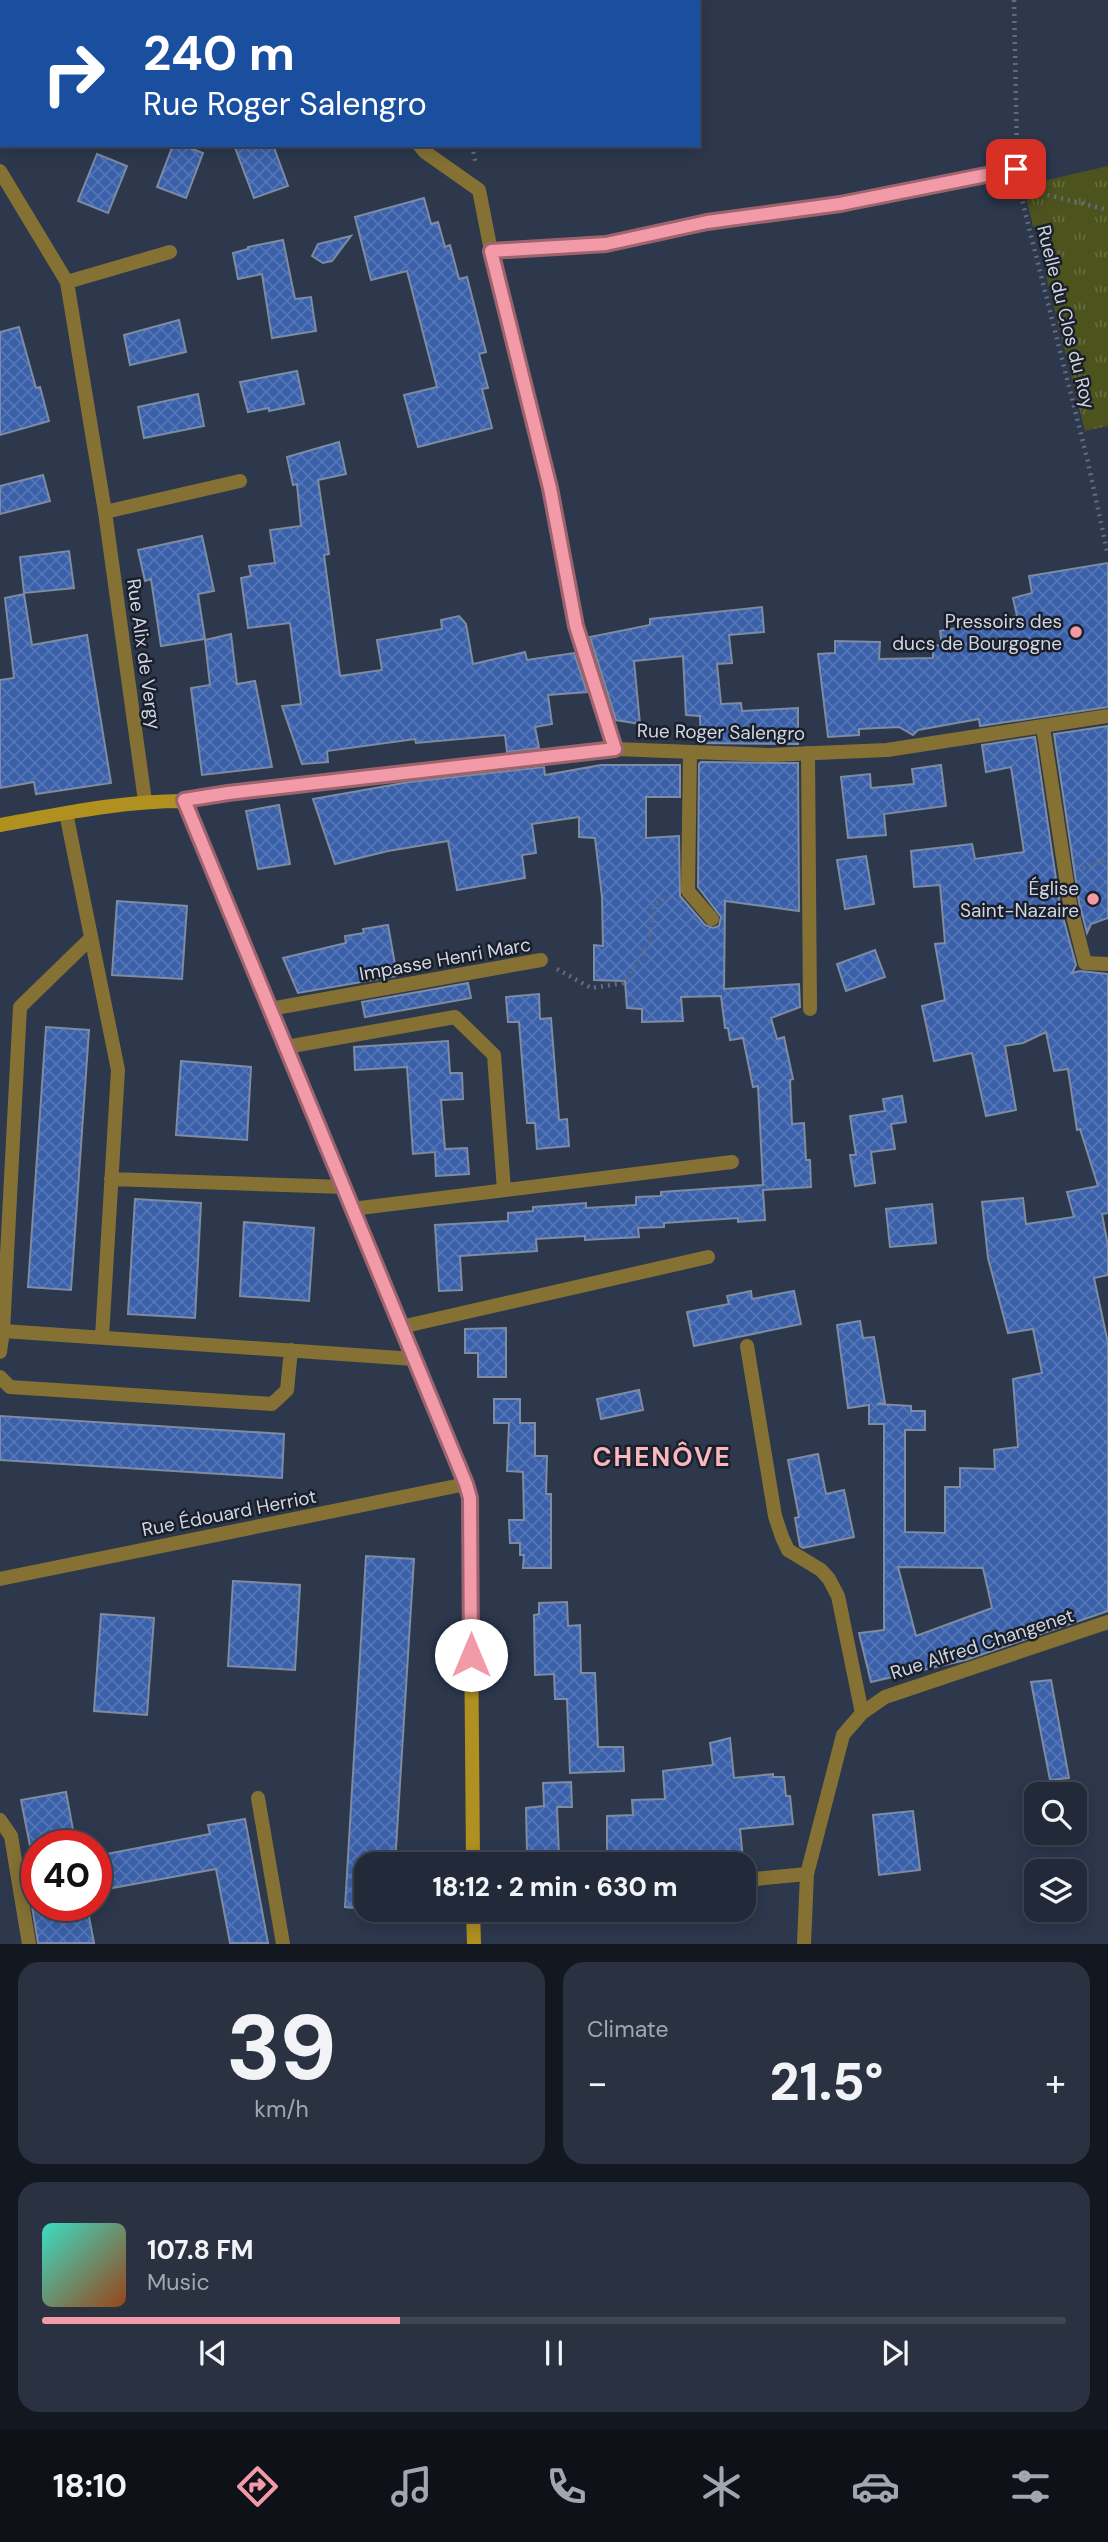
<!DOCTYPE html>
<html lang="en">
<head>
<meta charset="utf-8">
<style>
	body { margin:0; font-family:"DM Sans",sans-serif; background:#2a3242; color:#f1f3f6; height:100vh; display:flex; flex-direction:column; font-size:26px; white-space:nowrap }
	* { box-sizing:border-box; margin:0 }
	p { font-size:23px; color:#a2a7af }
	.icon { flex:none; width:38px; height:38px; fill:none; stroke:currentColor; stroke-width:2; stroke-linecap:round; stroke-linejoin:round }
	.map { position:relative; height:1944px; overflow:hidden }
	.panel { display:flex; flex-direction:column; gap:18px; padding:18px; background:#131720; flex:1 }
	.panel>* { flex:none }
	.top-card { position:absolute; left:0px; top:0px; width:700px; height:147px; box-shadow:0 4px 18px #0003,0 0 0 2px #3f4654; background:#1a4fa0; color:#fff; overflow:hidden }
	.tools { position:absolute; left:1024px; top:1782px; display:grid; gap:14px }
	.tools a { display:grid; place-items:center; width:63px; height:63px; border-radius:14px; background:#222a3a; box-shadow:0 4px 18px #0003,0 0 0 2px #3f4654; font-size:35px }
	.speed { position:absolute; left:21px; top:1830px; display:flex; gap:14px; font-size:35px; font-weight:700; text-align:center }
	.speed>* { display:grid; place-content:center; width:91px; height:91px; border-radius:50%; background:#222a3a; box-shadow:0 4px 18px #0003,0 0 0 2px #3f4654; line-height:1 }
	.speed .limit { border:10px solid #d22; background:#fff; color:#111 }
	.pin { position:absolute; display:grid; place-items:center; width:60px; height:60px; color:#fff; margin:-30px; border-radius:14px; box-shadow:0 4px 10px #0006 }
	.me { position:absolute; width:77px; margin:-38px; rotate:0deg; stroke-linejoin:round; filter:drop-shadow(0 0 5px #0008) }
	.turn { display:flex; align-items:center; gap:24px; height:147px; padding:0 28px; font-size:32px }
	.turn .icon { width:91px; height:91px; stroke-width:2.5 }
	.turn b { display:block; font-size:49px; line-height:60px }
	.big { font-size:52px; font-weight:800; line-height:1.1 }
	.panel .widget { flex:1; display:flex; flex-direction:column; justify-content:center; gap:10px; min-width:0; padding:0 24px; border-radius:21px; background:#2a3242 }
	.panel .dial { align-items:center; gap:0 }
	.dial b { font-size:91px; line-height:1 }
	.song { display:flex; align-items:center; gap:21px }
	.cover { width:84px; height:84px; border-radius:10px; background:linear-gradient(135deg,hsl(170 70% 55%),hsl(20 70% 35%)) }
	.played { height:7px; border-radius:4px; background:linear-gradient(90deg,#f39aa8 35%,#3f4654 35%) }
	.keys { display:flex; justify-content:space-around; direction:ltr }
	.heat { display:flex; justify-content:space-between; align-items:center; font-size:38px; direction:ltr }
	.panel .tiles { flex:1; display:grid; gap:18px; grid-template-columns:1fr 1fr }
	.widget:last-child { grid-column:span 2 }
	.trip { position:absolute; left:354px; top:1852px; width:402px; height:70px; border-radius:21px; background:#222a3a; box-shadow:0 4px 18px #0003,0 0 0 2px #3f4654; font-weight:800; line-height:70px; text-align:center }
	.menu { display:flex; height:112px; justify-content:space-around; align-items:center; background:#0e1117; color:#a2a7af }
	.menu .icon { width:49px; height:49px }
	.menu .on { color:#f39aa8 }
	.menu b { font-size:32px; color:#f1f3f6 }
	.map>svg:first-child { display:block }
</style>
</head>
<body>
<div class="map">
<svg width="1108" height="1944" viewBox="0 0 1108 1944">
	<defs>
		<pattern id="park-tufts" width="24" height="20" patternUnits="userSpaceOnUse" patternTransform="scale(1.75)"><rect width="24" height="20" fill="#4d531d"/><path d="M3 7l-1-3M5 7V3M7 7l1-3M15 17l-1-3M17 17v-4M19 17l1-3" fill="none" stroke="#666b3e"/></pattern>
		<pattern id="building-cross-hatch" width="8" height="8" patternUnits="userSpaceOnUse" patternTransform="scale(1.75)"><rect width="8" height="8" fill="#3a60aa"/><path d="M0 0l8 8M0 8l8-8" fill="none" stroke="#5576b6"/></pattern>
	</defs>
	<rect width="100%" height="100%" fill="#2d384d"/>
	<path fill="url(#park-tufts)" d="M1108,166V426L1085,431L1046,275L1040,230L1033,226L1027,201L1035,183Z"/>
	<path fill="url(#building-cross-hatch)" stroke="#7d8ba3" stroke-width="2" fill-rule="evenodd" d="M173,145H182L203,153L186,198L157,187Z
		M234,145H273L288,186L254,198Z
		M97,154L127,166L108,213L78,201Z
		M424,198L431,224L438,222L445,247L450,245L459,279L467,277L486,352L479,354L488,388L482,389L492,428L418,447L404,395L437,387L407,271L371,280L355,217Z
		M351,236L332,261L323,263L312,256L318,244Z
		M283,240L295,299L311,297L316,331L272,338L262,274L238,279L233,253L248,249V247Z
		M179,320L186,352L130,365L124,335Z
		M19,327L36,388L40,387L49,421L0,435V332Z
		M297,371L304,404L269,411V408L248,412L240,382Z
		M198,394L204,426L144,438L138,407Z
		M339,442L346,474L318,480L329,554L324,555L340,676L382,670L377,640L442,629L441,620L459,616L466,624L473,664L525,652L527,660L574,653L587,692L548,695L552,724L535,727L539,748L507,752L505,735L416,743L415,739L327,751L328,762L302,764L282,706L301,704L290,623L248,628L241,578L251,576L249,566L275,563L270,530L301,526L297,484L293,485L287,457Z
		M43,475L50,501L0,514V486Z
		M202,536L214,591L198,594L205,639L161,646L151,579L145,581L138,550Z
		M69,551L74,588L24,593L20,557Z
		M1108,563V707L980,726L979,719L918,730L913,735L899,727L859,729V735L828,737L818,654L835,653V641L880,642L879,659L933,658V646L942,645L940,631L1017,616L1013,598L1032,593L1029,576Z
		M24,594L32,645L87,635L111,783L36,794L34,782L0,788V680L14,678L5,598Z
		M762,607L764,632L729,635L732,663L717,664L721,704L741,703L742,711L798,708V744L701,743L700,716L686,715L683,656L634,661L640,724L616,720L590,637L650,625V619Z
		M231,634L237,684L255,681L272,767L202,775L191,688L210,685L205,640Z
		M1108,726V918L1091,924L1087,933L1079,902L1054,734Z
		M1035,737L1060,906L1076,965L1072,973L1080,971L1108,974V1213L1102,1214L1108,1246V1275L1094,1278L1108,1343V1611L966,1660L871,1682L859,1633L884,1630V1424H869V1405L848,1408L837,1325L860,1321L863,1338L874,1337L885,1403L877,1404L911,1406V1411H925V1430H905V1532L945,1533V1487H960V1468L995,1469L994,1450L1018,1447L1013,1379L1042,1373L1033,1329L1008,1333L988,1258L982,1202L1023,1198L1026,1224L1074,1217L1067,1192L1098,1186L1080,1129L1077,1130L1068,1069L1054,1071L1046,1032L1023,1043L1005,1046L1016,1110L986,1116L972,1053L934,1061L922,1006L945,1000L935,944L945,943L940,885L914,887L911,851L972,844L975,859L1024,852L1011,767L986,772L982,745ZM898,1567L983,1568L992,1608L916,1636Z
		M701,762L798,763L799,911L725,901L724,989L799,984L800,1007L771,1018L777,1039L784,1037L793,1079L790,1080L792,1124L804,1123L806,1160H810L811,1187L763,1190L765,1220L738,1222V1218L664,1223V1227L638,1228L639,1237L585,1240V1236L536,1239L537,1251L460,1256L462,1290L439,1291L435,1225L508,1221V1213L533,1211V1207L586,1203V1208L636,1205V1197L661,1196V1192L763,1185L758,1086L753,1087L743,1038L730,1040L728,1028H725L721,996L681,997L683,1021L642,1022V1009L627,1008L625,981L594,980V945L603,946L602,897L595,838L579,837V817L532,824L536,853L522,855L525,878L457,890L448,841L388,851L335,864L313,799L409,782L544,767L545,775L601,765H680V797H646V838L679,836L680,896L705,925L713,928L719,926L721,917L698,887L699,764Z
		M941,765L946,806L884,814L886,835L848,838L841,777L870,774L871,788L914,784L912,769Z
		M279,805L290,864L258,869L246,811Z
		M866,856L874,904L845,909L837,860Z
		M117,901L187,906L182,979L112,975Z
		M388,925L397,976L298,993L283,958L346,943L345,936L364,933L363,929Z
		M875,950L885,977L846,991L837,964Z
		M468,983L471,998L365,1017L362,1002Z
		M539,994L540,1019L551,1018L559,1120L567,1119L569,1146L537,1149L535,1123H527L519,1022H508L506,997Z
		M46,1027L89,1030L71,1290L28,1287Z
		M448,1041L450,1073H462L463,1099L441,1100L445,1149L467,1148L469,1174L436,1176L435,1152L413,1154L407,1067L355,1070L354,1047Z
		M181,1061L251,1067L247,1140L176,1135Z
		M902,1096L906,1122L891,1124L895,1149L871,1152L875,1183L855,1186L850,1155H856L850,1116L885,1111L883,1099Z
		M135,1199L201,1203L195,1318L128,1314Z
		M932,1204L936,1243L890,1247L886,1209Z
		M244,1222L314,1228L309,1301L240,1296Z
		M751,1291L752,1299L794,1291L801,1324L694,1346L687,1312L729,1304L727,1296Z
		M506,1328V1377H478V1353H465V1329Z
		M639,1390L643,1410L601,1419L597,1399Z
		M494,1399H520V1423H535V1456H547L546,1494H551V1568H523L524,1555H520V1543H510L509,1520H524L523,1472L507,1471L509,1423H494Z
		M0,1416L284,1434L282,1478L0,1460Z
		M818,1454L826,1494L844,1490L854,1537L803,1548L800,1546L795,1518L799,1517L788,1460Z
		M366,1556L414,1559L395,1864H366V1909L345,1907Z
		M233,1581L300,1585L295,1670L228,1666Z
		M567,1602L568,1626L580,1625L581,1673H595L598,1747H623L624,1771L570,1773L567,1699H555L554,1674L535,1675L534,1615L539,1614V1603Z
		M101,1614L154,1618L147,1715L94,1711Z
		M1051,1680L1069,1778L1050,1780L1031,1682Z
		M730,1738L734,1778L773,1774V1777H784L786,1796H790L793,1824L740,1829L743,1859L672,1864L671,1851L607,1852V1816L633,1815L632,1800L665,1799L663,1771L713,1765L710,1743Z
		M571,1782L572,1807H557L559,1855L531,1856V1852H527L526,1808L544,1806L543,1783Z
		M66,1792L76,1846H30L21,1800Z
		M913,1811L920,1870L879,1875L873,1815Z
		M245,1819L268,1943H230L216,1869L96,1891V1856L210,1834L208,1825Z
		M32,1906H87L94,1943H38Z"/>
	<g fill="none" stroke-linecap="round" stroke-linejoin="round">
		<path stroke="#626c7e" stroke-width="4.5" stroke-dasharray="2 5" stroke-linecap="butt" d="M441,0L442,2
			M1014,0L1017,152
			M472,145L476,165
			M1019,188L1087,458L1108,555
			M1020,190L1032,191L1108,210
			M1083,868L1108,859
			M557,969L591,988L624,983L649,943L654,904L670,898"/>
		<path stroke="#857134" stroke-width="14" d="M808,753L810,1009
			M66,813L118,1070L102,1337
			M91,938L20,1007L3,1331L414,1359
			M286,1047L455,1017L494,1055L504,1190
			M111,1179L343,1187
			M352,1209L732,1162
			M401,1327L708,1257
			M747,1346L775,1516L782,1537L788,1550L821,1570L829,1579L838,1596L862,1713
			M0,1352L3,1331
			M0,1377L10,1387L272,1404L287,1390L291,1350
			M258,1798L283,1944"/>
		<path stroke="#857134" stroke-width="14" d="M285,0L287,2
			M419,145L425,152L479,190L491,251L550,488L576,626L615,749
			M0,171L67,282L105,512L145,801
			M491,251L606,244L707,222L840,204L1016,169
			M67,282L170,252
			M105,512L240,481
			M1043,727L1070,904L1085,963L1108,964
			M690,752L688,891L712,919
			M184,801L227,793L615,749L769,755L887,750L1108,716
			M270,1009L541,960
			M0,1579L466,1484
			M0,1820L11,1836L29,1944
			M744,1880L807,1874
			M804,1944L807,1874L843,1735L862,1713L885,1697L1108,1622"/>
		<path stroke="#b0901f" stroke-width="14" d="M0,825C61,814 121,801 184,801L470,1498L473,1864
			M473,1909L474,1944"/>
	</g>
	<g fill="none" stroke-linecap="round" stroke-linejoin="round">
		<defs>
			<path id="route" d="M471,1655L470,1498L466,1484L184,800L228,793L615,749L576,626L550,488L491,251L606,244L707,222L840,204L1016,169"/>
		</defs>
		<use href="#route" stroke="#9e646d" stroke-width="18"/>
		<use href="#route" stroke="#f39aa8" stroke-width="12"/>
	</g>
	<g fill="#f39aa8" stroke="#1a1f29" stroke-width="2.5">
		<circle cx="1076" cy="632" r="7"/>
		<circle cx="1093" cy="899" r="7"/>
	</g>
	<g text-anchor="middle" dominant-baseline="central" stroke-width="5" stroke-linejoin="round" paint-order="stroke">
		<g font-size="19" fill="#d0d7e4" stroke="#1a1f29">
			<text transform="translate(1066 317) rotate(76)">Ruelle du Clos du Roy</text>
			<text transform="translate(144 654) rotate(82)">Rue Alix de Vergy</text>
			<text transform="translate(721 732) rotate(1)">Rue Roger Salengro</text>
			<text transform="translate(445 959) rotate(-10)">Impasse Henri Marc</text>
			<text transform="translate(229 1513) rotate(-11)">Rue Édouard Herriot</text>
			<text transform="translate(982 1644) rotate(-18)">Rue Alfred Changenet</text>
		</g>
		<g font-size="19" fill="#d0d7e4" stroke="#1a1f29" text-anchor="end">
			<text x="1062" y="621">Pressoirs des<tspan x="1062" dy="22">ducs de Bourgogne</tspan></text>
			<text x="1079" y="888">Église<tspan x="1079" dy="22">Saint-Nazaire</tspan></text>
		</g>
		<g font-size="26" font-weight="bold" letter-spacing="2" fill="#fbb7c0" stroke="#1a1f29">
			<text x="662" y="1457">CHENÔVE</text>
		</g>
	</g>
</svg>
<div class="tools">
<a><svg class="icon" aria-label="search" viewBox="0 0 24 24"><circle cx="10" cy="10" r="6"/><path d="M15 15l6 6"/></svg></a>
<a><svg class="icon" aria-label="layers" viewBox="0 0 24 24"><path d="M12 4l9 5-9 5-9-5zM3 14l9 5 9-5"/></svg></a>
</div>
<div class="speed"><div class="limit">40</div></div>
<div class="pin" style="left:1016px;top:169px;background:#d93025"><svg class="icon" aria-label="arrive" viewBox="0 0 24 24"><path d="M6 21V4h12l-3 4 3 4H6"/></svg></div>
<svg class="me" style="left:471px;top:1655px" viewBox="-20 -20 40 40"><circle r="19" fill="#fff"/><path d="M0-13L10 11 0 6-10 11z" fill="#f39aa8"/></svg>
<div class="trip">18:12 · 2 min · 630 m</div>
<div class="top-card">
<div class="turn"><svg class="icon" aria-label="right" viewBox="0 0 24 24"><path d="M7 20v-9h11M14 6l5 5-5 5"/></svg><div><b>240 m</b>Rue Roger Salengro</div></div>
</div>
</div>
<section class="panel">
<div class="tiles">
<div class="widget dial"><b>39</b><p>km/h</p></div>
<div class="widget"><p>Climate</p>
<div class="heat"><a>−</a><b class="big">21.5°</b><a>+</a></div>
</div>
<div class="widget">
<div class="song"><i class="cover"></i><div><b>107.8 FM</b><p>Music</p></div></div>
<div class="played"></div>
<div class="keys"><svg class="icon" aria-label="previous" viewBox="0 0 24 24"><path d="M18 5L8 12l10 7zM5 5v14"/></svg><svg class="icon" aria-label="pause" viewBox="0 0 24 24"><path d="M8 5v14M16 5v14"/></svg><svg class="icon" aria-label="next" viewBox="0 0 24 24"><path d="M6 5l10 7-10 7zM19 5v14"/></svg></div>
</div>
</div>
</section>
<nav class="menu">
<b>18:10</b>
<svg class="icon on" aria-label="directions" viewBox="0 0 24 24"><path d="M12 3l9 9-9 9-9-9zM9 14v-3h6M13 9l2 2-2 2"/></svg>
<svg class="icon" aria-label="music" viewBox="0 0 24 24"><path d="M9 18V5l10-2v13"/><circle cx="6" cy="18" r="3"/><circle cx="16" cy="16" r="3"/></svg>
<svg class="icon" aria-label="phone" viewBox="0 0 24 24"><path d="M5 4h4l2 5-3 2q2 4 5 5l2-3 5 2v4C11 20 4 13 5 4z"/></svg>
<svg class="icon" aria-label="climate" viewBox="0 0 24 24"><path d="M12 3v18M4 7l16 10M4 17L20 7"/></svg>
<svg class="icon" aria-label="car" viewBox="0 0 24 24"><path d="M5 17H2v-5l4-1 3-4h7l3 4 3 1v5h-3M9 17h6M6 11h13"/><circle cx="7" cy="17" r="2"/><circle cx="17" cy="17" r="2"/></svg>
<svg class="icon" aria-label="filters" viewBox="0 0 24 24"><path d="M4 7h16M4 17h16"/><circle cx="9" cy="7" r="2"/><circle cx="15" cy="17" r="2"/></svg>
</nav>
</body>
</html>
